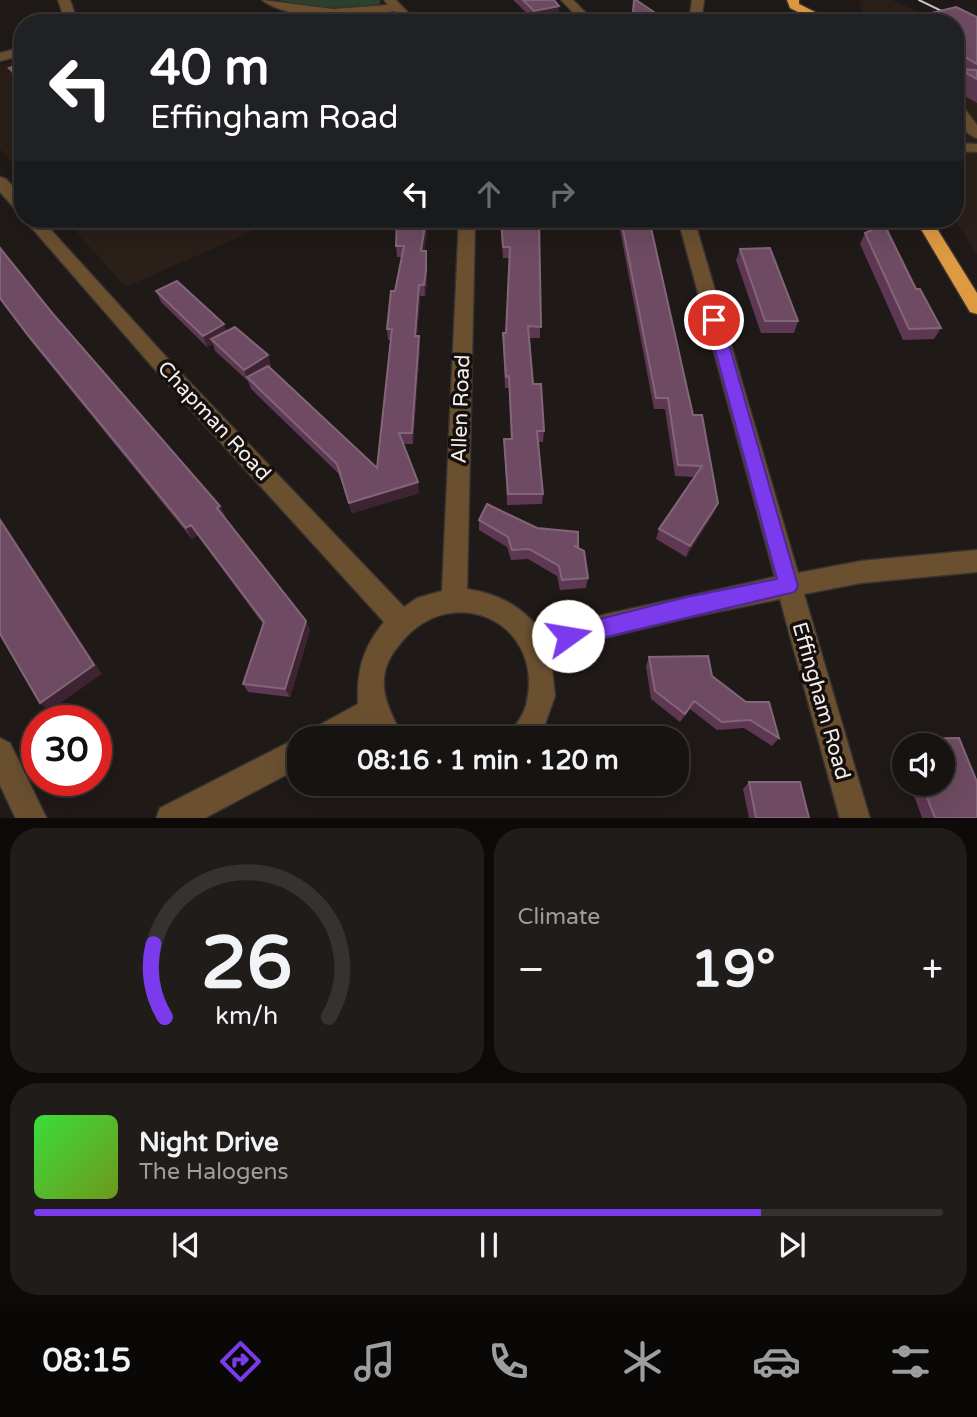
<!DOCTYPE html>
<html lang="en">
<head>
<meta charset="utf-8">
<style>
	body { margin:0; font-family:"Varela Round",sans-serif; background:#201c1a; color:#f1f3f6; height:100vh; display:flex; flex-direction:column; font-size:26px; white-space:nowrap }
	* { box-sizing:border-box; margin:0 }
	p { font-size:23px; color:#9e9e9f }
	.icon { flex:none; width:38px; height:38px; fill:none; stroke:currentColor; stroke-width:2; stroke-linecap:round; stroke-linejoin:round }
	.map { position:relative; height:818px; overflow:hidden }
	.drawer { display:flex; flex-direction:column; gap:10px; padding:10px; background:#0d0a09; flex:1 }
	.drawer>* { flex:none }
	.top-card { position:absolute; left:14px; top:14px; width:950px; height:214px; border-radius:28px; box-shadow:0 7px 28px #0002,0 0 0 2px #363231; background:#202124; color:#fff; overflow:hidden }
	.tools { position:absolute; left:892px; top:733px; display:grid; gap:14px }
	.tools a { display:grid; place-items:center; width:63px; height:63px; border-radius:50%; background:#171311; box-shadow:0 7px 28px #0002,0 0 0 2px #363231; font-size:35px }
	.speed { position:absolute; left:21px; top:705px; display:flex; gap:14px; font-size:35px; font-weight:700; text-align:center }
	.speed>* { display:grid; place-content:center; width:91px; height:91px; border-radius:50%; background:#171311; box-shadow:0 7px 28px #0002,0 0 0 2px #363231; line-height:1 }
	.speed .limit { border:10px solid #d22; background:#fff; color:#111 }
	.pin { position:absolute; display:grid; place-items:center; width:60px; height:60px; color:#fff; margin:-30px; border:4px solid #fff; border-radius:50%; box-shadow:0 2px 7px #0007 }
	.me { position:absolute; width:77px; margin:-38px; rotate:77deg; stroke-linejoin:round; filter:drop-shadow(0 0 5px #0008) }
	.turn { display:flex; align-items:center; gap:24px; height:147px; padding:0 21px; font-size:32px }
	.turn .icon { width:91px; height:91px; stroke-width:2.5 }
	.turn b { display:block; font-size:49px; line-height:60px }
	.lanes { display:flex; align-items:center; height:66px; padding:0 21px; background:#0003; justify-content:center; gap:35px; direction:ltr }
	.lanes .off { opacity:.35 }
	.big { font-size:52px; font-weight:800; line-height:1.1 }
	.drawer .widget { flex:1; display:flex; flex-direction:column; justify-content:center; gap:10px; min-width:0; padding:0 24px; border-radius:28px; background:#201c1a }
	.drawer .dial { align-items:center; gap:0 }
	.dial svg { height:182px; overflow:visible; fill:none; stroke:#363231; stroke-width:7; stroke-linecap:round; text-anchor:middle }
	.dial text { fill:#f1f3f6; stroke:none }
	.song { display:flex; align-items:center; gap:21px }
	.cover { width:84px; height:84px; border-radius:10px; background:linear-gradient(135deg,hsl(120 70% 55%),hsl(80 70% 35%)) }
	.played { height:7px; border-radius:4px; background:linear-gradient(90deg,#7c3aed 80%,#363231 80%) }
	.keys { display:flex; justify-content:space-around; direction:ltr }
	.heat { display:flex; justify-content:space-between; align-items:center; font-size:38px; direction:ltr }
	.drawer .tiles { flex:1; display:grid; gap:10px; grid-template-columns:1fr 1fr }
	.widget:last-child { grid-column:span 2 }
	.trip { position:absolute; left:287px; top:726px; width:402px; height:70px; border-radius:28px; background:#171311; box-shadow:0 7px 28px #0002,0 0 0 2px #363231; font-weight:800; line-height:70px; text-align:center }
	.menu { display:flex; height:112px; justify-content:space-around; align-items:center; background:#090807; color:#9e9e9f }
	.menu .icon { width:49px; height:49px }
	.menu .on { color:#7c3aed }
	.menu b { font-size:32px; color:#f1f3f6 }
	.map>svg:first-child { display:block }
</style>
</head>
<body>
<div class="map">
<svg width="977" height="819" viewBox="0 0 977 819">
	<rect width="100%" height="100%" fill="#1f1917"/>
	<path fill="#2a1f19" d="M859,0H892L943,23H865Z
		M956,29L977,39V254L954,219Z
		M23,58V174L0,149V65Z
		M64,219H280L126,287Z"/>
	<path fill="#2e412c" d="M278,0H380L381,2L374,9L316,8Z"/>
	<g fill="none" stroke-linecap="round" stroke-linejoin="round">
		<defs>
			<path id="minor" d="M58,0H70L78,23H66Z
				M262,0L333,9L388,5L384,0H396L418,23H405L394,11C360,17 291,22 262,0Z
				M561,0H573L596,23H583Z
				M692,0H704L701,23H689Z
				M23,47V55L0,61V53Z
				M956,106L963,107L977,125V138C965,135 956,118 956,106Z
				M956,143L977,144V152L956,151Z
				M0,177L6,179L23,198V213L17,211L0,192Z
				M24,219H41L178,370L404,607L417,598L442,591L459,219H475L467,589C495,593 521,605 539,629L775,577L678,219H694L798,573L861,561L977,550V572L861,583L804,594L870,819H840L780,599L687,618L550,651L555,696L540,738H508C513,726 523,718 526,705C547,623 452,578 400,644C392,653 385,665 384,678C382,702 395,717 402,738H373L368,729L352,738H310L314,728L358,704C357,670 362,649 384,622L164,380Z
				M299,737V768L203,819H156L160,808Z
				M0,738L10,743L47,819H16L0,785Z"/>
			<path id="highway" d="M787,0H799V4L815,12L820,23H808L806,16L790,8Z
				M915,219H931L977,293V314L970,312Z"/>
		</defs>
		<use href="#minor" stroke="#383331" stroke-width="3"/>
		<use href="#highway" stroke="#383331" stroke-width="3"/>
		<use href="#minor" fill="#6b5030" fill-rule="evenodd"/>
		<use href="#highway" fill="#de9a41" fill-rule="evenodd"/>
		<path stroke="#c7c3c1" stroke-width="2" d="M919,0L977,28"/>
	</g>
	<path fill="#5e3852" d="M513,0H554L559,6V16L534,20Z
		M915,17H977V103L956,91V23H912Z
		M23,63V89L16,82L9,68Z
		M500,219H539L540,338H529L533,384L544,431L543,442H538L543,494L542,504L507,505L504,439H511L509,388H505L503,344V333H506L509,258H503Z
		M618,219H650L693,415L718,503L714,513L686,557L656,539L659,529L695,477L675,476L665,409H654Z
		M428,225L424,251H426L427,282L425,296H420L417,336L420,347L413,444H403L419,493L352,513L339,474L251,389L248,381L215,351L213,344L207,347L161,302L156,291L268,355L271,366L269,367L377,468L391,340H388L387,329L402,257H397L396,246Z
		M865,233L916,289L941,328L934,339L903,340L860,244Z
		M0,248L53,314L220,506L225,516L224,517L306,621L310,630L290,697L248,692L243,684L263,624L197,535L192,539L34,345L0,300Z
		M740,249L798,321L794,333H761L736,260Z
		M479,520L537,528L578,546L588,578L586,588L560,590L557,576L528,559L511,560L507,547L479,530Z
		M649,657L712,676L779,738L772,746L744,728L717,730L690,709L680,722L651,699L646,666Z
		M959,738L977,782V818H922L910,784H943V746H905V769L897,746L906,739Z
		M749,782L809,818H749L743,789Z"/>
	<path fill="#3e2333" d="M559,6V16L534,20V11Z
		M426,219H428V225L422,262L421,251Z
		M426,251L427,282L425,296L424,285Z
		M419,285L420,296L416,347L415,336Z
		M224,324L228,335L211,339L213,344L207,347L203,336Z
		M419,336L420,347L413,444L412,433Z
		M268,355L271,366L250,380L247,377L248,381L244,370Z
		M418,482L419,493L352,513L349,503Z
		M718,503L714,513L686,557L690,546Z
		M220,506L225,516L222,518L217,508Z
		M0,517L102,674L49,711L40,703Z
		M191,525L197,535L192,539L186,528Z
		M306,621L310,630L290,697L285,689Z"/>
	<path fill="#6e4b62" stroke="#836578" stroke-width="2" d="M523,0H554L559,6L534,11Z
		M634,0H636L670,23H632Z
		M956,7L977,17V64L956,52V23H925L915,17Z
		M23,63V80L9,68Z
		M959,69L977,70V79Z
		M397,219H426L421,251H426V270L424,285H419L415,336H419L412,433H399L418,482L349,503L337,464L247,377L268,366L377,468L392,329H387L391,291H395L404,246H396Z
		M501,219H539L541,327L528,326L533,384H541L544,431H537L543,494H508L504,439H512L509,376L506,377L503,333H506L510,247H503Z
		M621,219H649L693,415H702L718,503L690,546L659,529L702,466L678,465L668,398H656Z
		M884,224L916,289H920L941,328L909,329L865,233Z
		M0,248L53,314L220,506L217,508L306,621L285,689L243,684L264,622L191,525L186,528L27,334L0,298Z
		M770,248L798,321H765L740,249Z
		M177,281L224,324L203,336L156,291Z
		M235,327L268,355L244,370L211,339Z
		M487,504L537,528L578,532V546H574L584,551L588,578L562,580L559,566L529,549L512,550L508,537L479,520Z
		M0,520L94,665L40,703L0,634Z
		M708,656L712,676L746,702H769L779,738L750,720L722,722L694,701L685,714L655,691L649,657Z
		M959,738L977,782V818H935L922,784H943V746H908L906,739Z
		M749,782H800L809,818H756Z"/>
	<path fill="#7c3aed" stroke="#51269a" stroke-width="2" d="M714,315L722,320L798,586L795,592L568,646L561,643L558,636L561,629L568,627L687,597L777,579L707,320Z"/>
	<g text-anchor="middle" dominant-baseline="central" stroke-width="7" stroke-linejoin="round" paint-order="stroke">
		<g font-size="21" fill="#f2eeec" stroke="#15100e">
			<text transform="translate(461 409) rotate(-88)">Allen Road</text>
			<text transform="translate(214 421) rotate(47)">Chapman Road</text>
			<text transform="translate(821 701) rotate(74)">Effingham Road</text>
		</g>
	</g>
</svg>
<div class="tools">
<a><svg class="icon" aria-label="sound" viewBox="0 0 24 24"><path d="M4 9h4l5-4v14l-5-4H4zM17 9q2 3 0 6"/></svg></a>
</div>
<div class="speed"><div class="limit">30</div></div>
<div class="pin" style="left:714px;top:320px;background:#d93025"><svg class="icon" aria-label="arrive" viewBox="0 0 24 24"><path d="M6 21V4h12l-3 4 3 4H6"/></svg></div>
<svg class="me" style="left:568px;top:636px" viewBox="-20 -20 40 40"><circle r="19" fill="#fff"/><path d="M0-13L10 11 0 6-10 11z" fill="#7c3aed"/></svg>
<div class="trip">08:16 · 1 min · 120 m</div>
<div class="top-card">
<div class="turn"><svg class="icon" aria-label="left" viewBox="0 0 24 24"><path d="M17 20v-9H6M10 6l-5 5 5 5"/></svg><div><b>40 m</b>Effingham Road</div></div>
<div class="lanes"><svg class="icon" aria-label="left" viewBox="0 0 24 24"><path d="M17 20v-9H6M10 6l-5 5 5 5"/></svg><svg class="icon off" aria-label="ahead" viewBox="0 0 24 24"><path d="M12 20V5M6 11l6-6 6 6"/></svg><svg class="icon off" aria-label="right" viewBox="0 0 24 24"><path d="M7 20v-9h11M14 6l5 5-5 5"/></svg></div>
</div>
</div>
<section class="drawer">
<div class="tiles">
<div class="widget dial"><svg viewBox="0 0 100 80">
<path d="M14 69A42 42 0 1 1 86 69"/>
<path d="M14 69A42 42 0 0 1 9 37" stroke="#7c3aed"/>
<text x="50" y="56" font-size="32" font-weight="700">26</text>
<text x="50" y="72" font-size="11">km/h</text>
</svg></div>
<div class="widget"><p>Climate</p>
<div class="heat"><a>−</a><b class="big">19°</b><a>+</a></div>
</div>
<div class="widget">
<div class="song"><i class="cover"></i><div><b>Night Drive</b><p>The Halogens</p></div></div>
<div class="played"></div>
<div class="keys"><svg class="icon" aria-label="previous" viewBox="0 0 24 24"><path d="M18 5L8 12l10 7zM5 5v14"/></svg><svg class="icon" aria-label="pause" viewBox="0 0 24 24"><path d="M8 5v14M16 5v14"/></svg><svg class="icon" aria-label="next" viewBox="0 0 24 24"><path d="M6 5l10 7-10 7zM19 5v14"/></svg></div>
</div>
</div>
</section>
<nav class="menu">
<b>08:15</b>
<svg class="icon on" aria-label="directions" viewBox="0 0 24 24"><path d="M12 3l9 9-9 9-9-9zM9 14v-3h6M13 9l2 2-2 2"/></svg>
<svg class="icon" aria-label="music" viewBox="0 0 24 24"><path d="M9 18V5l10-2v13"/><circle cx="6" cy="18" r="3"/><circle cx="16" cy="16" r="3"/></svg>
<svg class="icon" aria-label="phone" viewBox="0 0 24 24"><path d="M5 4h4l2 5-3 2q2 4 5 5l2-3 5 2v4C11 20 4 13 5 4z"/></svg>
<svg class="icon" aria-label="climate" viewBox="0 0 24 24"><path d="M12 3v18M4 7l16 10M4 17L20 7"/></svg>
<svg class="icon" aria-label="car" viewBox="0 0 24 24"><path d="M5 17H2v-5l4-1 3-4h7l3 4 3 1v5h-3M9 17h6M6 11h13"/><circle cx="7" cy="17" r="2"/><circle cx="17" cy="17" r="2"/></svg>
<svg class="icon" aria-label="filters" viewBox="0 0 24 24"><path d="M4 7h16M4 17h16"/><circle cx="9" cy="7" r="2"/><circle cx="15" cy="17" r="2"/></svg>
</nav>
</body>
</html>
